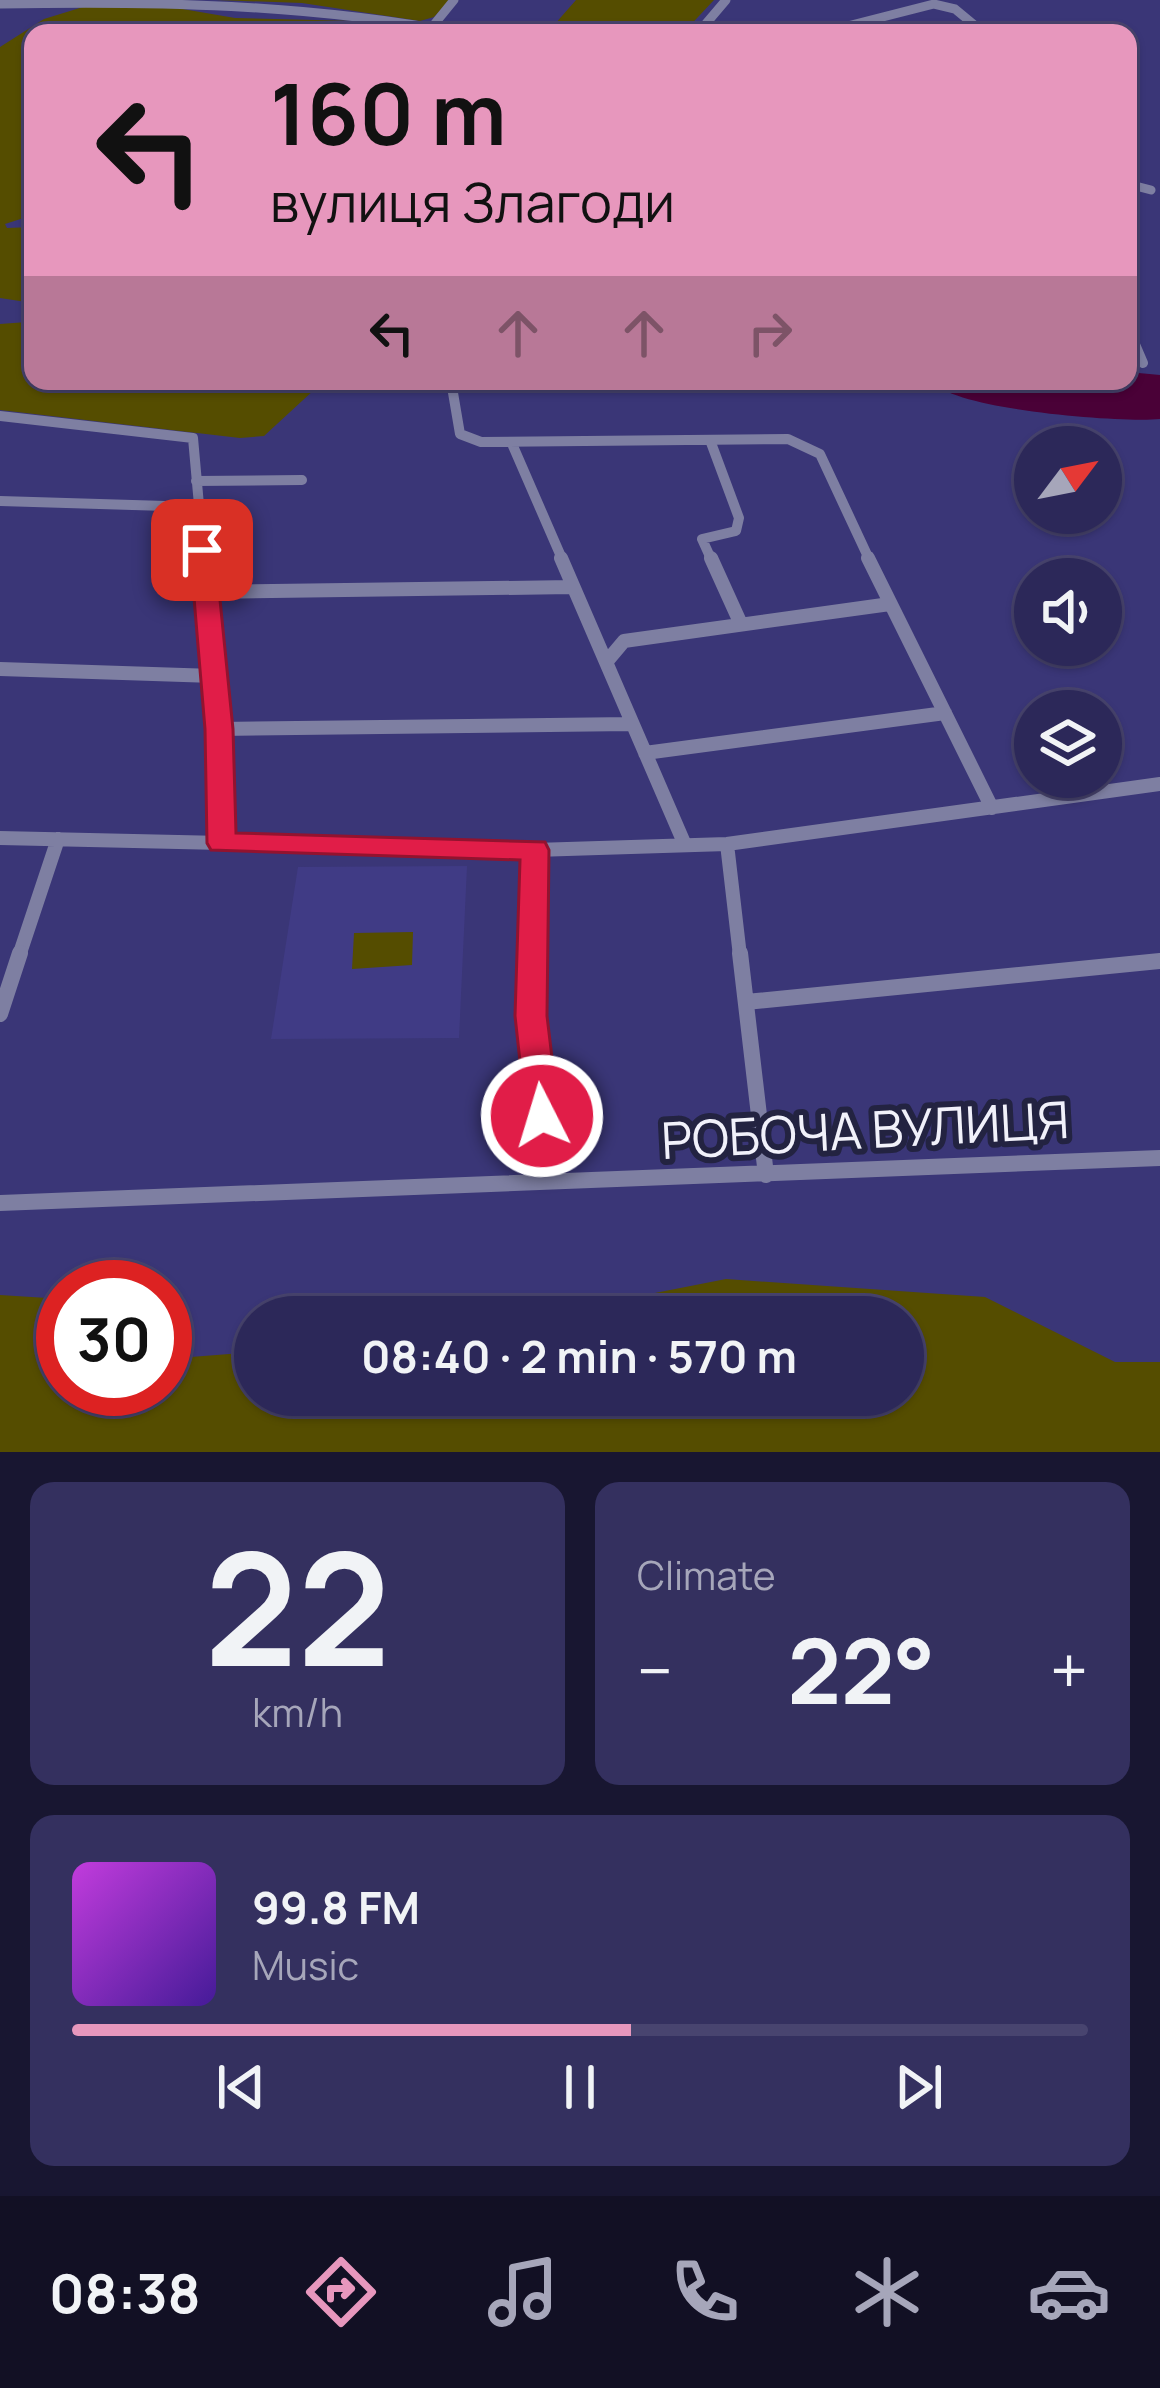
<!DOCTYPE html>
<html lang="en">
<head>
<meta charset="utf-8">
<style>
	body { margin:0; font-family:Manrope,sans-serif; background:#34305f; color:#f1f3f6; height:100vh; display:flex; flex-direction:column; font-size:45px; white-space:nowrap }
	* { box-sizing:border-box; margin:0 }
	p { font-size:39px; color:#a6a6ba }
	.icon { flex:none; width:66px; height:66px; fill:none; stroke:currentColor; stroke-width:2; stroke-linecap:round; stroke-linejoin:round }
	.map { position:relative; height:1452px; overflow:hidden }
	.sheet { display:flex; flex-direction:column; gap:30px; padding:30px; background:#181631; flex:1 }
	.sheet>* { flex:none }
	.banner { position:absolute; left:24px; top:24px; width:1113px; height:366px; border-radius:24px; box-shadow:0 3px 9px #0004,0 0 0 3px #48446f; background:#e797bd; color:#111; overflow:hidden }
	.needle { width:78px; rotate:58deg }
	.controls { position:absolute; left:1014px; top:426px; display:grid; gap:24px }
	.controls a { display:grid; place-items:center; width:108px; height:108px; border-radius:50%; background:#2c2859; box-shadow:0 3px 9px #0004,0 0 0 3px #48446f; font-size:60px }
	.speed { position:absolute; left:36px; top:1260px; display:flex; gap:24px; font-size:60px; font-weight:700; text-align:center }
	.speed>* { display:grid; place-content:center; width:156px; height:156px; border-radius:50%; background:#2c2859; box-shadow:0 3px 9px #0004,0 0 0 3px #48446f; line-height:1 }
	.speed .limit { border:18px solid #d22; background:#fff; color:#111 }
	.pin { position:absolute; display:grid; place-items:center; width:102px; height:102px; color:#fff; margin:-51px; border-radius:24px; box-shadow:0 6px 18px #0006 }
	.me { position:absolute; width:132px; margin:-66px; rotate:355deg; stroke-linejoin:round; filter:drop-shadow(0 0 9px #0008) }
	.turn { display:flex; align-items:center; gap:42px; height:252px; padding:0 48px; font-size:54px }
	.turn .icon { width:156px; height:156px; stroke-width:2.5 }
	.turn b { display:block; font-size:84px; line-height:102px }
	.lanes { display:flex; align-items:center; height:114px; padding:0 48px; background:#0003; justify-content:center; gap:60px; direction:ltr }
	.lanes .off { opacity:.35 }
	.big { font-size:90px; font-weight:700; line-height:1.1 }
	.sheet .card { flex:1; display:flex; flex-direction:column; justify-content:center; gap:18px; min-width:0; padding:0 42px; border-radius:24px; background:#34305f }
	.sheet .dial { align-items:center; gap:0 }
	.dial b { font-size:156px; line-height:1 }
	.song { display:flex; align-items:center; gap:36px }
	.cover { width:144px; height:144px; border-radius:18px; background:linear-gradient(135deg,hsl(290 70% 55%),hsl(260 70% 35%)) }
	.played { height:12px; border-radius:6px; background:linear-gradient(90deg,#e797bd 55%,#48446f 55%) }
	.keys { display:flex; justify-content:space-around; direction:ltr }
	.heat { display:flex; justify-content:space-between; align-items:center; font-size:66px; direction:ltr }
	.sheet .tiles { flex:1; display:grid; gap:30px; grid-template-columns:1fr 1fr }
	.card:last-child { grid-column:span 2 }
	.trip { position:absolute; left:234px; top:1296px; width:690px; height:120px; border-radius:60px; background:#2c2859; box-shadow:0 3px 9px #0004,0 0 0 3px #48446f; font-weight:700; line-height:120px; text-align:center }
	.menu { display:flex; height:192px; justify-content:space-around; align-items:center; background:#121024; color:#a6a6ba }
	.menu .icon { width:84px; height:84px }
	.menu .active { color:#e797bd }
	.menu b { font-size:54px; color:#f1f3f6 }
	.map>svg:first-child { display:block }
</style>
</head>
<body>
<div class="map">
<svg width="1160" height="1452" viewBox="0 0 1160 1452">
	<rect width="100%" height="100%" fill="#3a3677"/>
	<path fill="#403b85" d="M467,866L459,1038L271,1039L298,867Z"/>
	<path fill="#554d00" d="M216,0H450L434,17L420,21L302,3Z
		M576,0H714L683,33H547Z
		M83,7H171L235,18L356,21L361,27L353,33H33V215L5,224L7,228L33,227V303L0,298V47L44,19Z
		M27,322L33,324V381H305L315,389L264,436L240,438L0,410V324Z
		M413,932L412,965L352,969L354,933Z
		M726,1279L985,1297L1115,1362H1160V1452H0V1295L63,1299V1389H165V1359L255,1352V1395H903V1317H533Z"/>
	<path fill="#4a0137" d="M1128,372L1160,375V419C1120,423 954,410 931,381H1128Z"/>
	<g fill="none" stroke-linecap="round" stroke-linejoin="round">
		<path stroke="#7e7fa2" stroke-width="9" d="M0,4C155,1 308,4 461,33
			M432,27L454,0
			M698,33L726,0
			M820,33L934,4L955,9L984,33
			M1128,184L1151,190"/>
		<path stroke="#7e7fa2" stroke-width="10" d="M1128,328L1143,363
			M451,381L460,434L481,442L788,439L820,454L870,561
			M0,416L193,438L204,561
			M710,440L739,518L736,531L702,539L712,561
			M513,446L563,561
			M196,481L302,480
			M0,501L199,507"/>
		<path stroke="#7e7fa2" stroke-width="14" d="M204,558L219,729L221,843
			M561,558L685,845
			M711,558L740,622
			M868,558L992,808
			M207,592L572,587
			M608,660L624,641L890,604
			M0,669L214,676
			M219,729L631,724
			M645,753L945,713
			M0,838L535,850L727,844L1160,784
			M727,844L740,956
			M19,956L58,839
			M532,956L535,850"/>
		<path stroke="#7e7fa2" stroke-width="16" d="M533,953L531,1016L542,1116L533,1179
			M740,953L766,1175
			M746,1002L1160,961
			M0,1014L20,953
			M0,1203L1160,1158"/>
	</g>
	<path fill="#e11d48" stroke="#92132f" stroke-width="3" d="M202,542L215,550L233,729L236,833L545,842L549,850L547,1016L559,1116L554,1126L542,1130L530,1126L526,1116L515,1016L520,860L211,850L207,843L205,729L190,550Z"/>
	<g text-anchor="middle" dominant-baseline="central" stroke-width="12" stroke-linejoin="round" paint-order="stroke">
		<g font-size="51" fill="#f1f1fa" stroke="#232341">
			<text transform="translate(865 1129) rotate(-3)">РОБОЧА ВУЛИЦЯ</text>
		</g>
	</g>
</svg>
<div class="controls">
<a><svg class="needle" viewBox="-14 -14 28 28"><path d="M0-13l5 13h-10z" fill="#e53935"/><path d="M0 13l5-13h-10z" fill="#a6a6ba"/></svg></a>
<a><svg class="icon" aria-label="sound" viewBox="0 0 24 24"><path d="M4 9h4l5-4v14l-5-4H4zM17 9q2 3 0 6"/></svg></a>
<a><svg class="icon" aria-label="layers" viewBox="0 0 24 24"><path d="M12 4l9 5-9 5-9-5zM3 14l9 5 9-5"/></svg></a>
</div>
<div class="speed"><div class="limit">30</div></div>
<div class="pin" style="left:202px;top:550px;background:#d93025"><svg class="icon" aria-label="arrive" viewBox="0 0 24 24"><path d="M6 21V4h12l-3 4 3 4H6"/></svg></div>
<svg class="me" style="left:542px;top:1116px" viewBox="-20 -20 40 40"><circle r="17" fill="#e11d48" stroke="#fff" stroke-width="3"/><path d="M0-11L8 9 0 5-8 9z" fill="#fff"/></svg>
<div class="trip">08:40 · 2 min · 570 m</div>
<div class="banner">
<div class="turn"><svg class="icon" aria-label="left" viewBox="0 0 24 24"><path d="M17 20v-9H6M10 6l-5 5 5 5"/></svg><div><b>160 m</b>вулиця Злагоди</div></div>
<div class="lanes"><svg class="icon" aria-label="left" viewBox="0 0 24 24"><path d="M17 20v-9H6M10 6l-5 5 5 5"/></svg><svg class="icon off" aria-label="ahead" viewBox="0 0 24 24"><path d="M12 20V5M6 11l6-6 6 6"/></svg><svg class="icon off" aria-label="ahead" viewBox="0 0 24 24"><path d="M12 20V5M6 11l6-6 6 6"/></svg><svg class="icon off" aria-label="right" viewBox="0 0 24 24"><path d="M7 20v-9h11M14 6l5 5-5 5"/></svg></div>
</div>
</div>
<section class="sheet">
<div class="tiles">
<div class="card dial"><b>22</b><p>km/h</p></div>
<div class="card"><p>Climate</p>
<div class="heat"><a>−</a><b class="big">22°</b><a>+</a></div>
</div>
<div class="card">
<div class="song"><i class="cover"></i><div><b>99.8 FM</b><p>Music</p></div></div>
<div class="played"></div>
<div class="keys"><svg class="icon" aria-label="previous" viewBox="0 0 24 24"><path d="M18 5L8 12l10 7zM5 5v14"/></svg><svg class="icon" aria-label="pause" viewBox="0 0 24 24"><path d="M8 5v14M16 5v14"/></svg><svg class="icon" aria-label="next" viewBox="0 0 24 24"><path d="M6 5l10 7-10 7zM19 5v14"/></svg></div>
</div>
</div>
</section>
<nav class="menu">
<b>08:38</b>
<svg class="icon active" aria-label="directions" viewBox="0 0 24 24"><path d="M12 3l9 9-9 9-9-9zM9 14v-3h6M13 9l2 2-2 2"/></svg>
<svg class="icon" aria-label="music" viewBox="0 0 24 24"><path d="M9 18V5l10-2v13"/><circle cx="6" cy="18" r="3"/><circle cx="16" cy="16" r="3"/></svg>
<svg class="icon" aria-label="phone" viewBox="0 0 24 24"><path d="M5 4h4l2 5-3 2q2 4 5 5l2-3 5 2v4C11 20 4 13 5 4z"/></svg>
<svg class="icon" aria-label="climate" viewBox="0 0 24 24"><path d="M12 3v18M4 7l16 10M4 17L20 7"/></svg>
<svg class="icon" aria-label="car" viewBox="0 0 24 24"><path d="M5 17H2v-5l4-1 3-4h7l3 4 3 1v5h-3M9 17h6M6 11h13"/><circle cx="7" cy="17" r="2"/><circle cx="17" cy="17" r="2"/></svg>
</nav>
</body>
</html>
